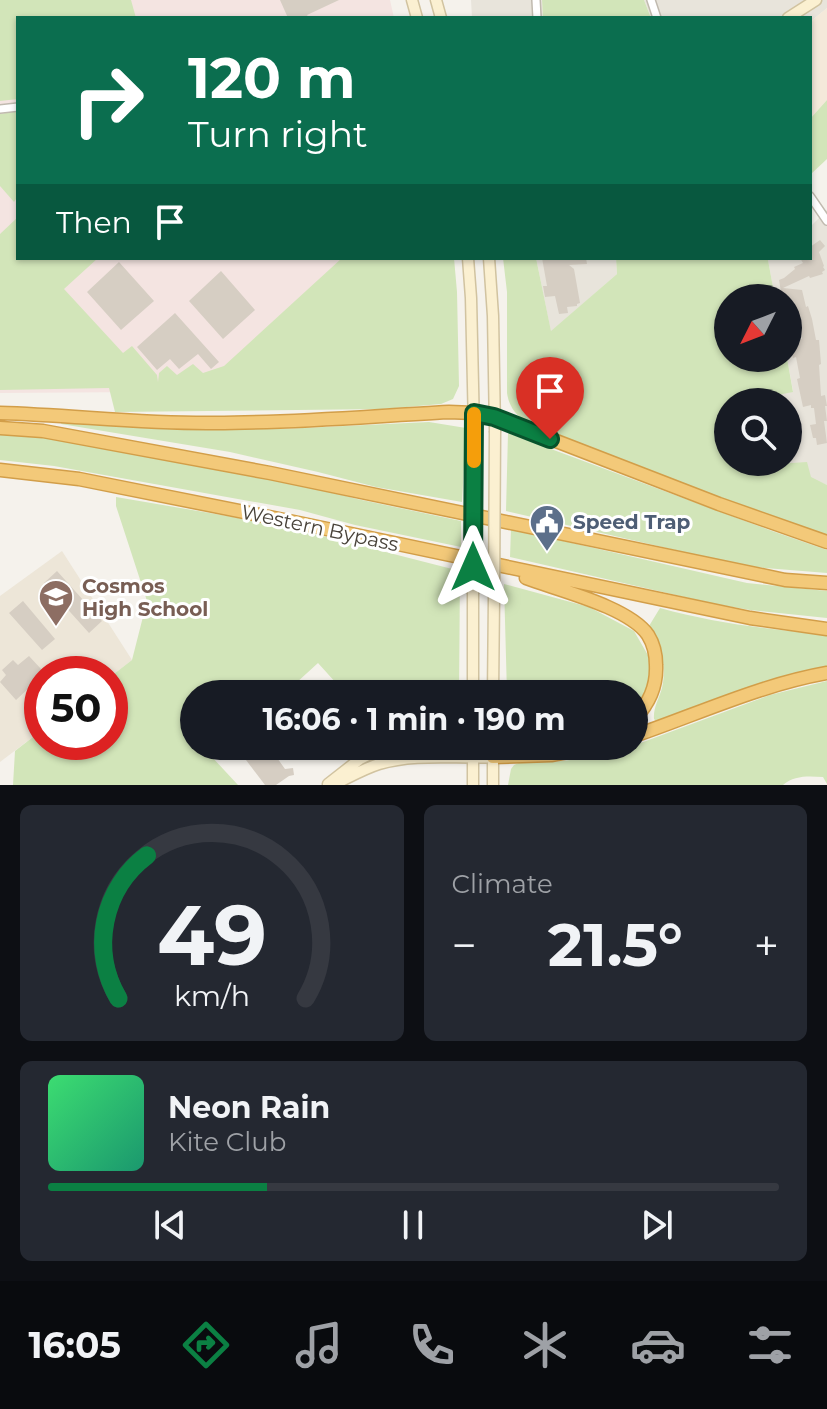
<!DOCTYPE html>
<html lang="en">
<head>
<meta charset="utf-8">
<style>
	body { margin:0; font-family:Montserrat,sans-serif; background:#242831; color:#f1f3f6; height:100vh; display:flex; flex-direction:column; font-size:30px; white-space:nowrap }
	* { box-sizing:border-box; margin:0 }
	p { font-size:26px; color:#9ea1a6 }
	.icon { flex:none; width:44px; height:44px; fill:none; stroke:currentColor; stroke-width:2; stroke-linecap:round; stroke-linejoin:round }
	.map { position:relative; height:785px; overflow:hidden }
	.panel { display:flex; flex-direction:column; gap:20px; padding:20px; background:#0d0f14; flex:1 }
	.panel>* { flex:none }
	.guide { position:absolute; left:16px; top:16px; width:796px; height:244px; border-radius:0px; box-shadow:0 2px 6px #0004; background:#0b6e4f; color:#fff; overflow:hidden }
	.needle { width:52px; rotate:228deg }
	.buttons { position:absolute; left:714px; top:284px; display:grid; gap:16px }
	.buttons a { display:grid; place-items:center; width:88px; height:88px; border-radius:50%; background:#171b24; box-shadow:0 2px 6px #0004; font-size:40px }
	.speed { position:absolute; left:24px; top:656px; display:flex; gap:16px; font-size:40px; font-weight:700; text-align:center }
	.speed>* { display:grid; place-content:center; width:104px; height:104px; border-radius:50%; background:#171b24; box-shadow:0 2px 6px #0004; line-height:1 }
	.speed .limit { border:12px solid #d22; background:#fff; color:#111 }
	.pin { position:absolute; display:grid; place-items:center; width:68px; height:68px; color:#fff; margin:-82px -34px; border-radius:50% 50% 50% 0; rotate:-45deg; box-shadow:0 0 8px #0007 }
	.pin .icon { rotate:45deg }
	.me { position:absolute; width:88px; margin:-44px; rotate:0deg; stroke-linejoin:round; filter:drop-shadow(0 0 6px #0008) }
	.turn { display:flex; align-items:center; gap:28px; height:168px; padding:0 40px; font-size:36px }
	.turn .icon { width:104px; height:104px; stroke-width:2.5 }
	.turn b { display:block; font-size:56px; line-height:68px }
	.then { display:flex; align-items:center; height:76px; padding:0 40px; background:#0003; gap:16px; font-size:30px }
	.big { font-size:60px; font-weight:700; line-height:1.1 }
	.panel .widget { flex:1; display:flex; flex-direction:column; justify-content:center; gap:12px; min-width:0; padding:0 28px; border-radius:12px; background:#242831 }
	.panel .dial { align-items:center; gap:0 }
	.dial svg { height:208px; overflow:visible; fill:none; stroke:#363941; stroke-width:7; stroke-linecap:round; text-anchor:middle }
	.dial text { fill:#f1f3f6; stroke:none }
	.song { display:flex; align-items:center; gap:24px }
	.cover { width:96px; height:96px; border-radius:12px; background:linear-gradient(135deg,hsl(140 70% 55%),hsl(160 70% 35%)) }
	.played { height:8px; border-radius:4px; background:linear-gradient(90deg,#0b8043 30%,#363941 30%) }
	.keys { display:flex; justify-content:space-around; direction:ltr }
	.heat { display:flex; justify-content:space-between; align-items:center; font-size:44px; direction:ltr }
	.panel .tiles { flex:1; display:grid; gap:20px; grid-template-columns:1fr 1fr }
	.widget:last-child { grid-column:span 2 }
	.trip { position:absolute; left:180px; top:680px; width:468px; height:80px; border-radius:40px; background:#171b24; box-shadow:0 2px 6px #0004; font-weight:700; line-height:80px; text-align:center }
	.tabs { display:flex; height:128px; justify-content:space-around; align-items:center; background:#090b0e; color:#9ea1a6 }
	.tabs .icon { width:56px; height:56px }
	.tabs .selected { color:#0b8043 }
	.tabs b { font-size:36px; color:#f1f3f6 }
	.map>svg:first-child { display:block }
</style>
</head>
<body>
<div class="map">
<svg width="827" height="785" viewBox="0 0 827 785">
	<rect width="100%" height="100%" fill="#f5f2ec"/>
	<path fill="#e8e4db" d="M471,0H542L543,18H472Z
		M644,0H827V8L810,22V18H651Z
		M827,210V485L771,462H788V402H763L762,398L793,391L787,358L788,298H775L768,260L770,258H810V227Z
		M536,258H616L617,274L551,332Z"/>
	<path fill="#f4e9da" d="M827,8V100L810,119V22Z"/>
	<path fill="#ede6d8" d="M62,551L132,660L110,677V674H42V730L0,762V596Z"/>
	<path fill="#f4e4e1" d="M0,0H390L394,18H18V258H351L293,391L0,393Z"/>
	<path fill="#d2e5b9" d="M0,0H131L136,18H18V99L0,101Z
		M542,0H644L651,18H543Z
		M827,100V159L811,174L810,119Z
		M18,111V196L14,202L0,186V114Z
		M18,217V258H98L64,289L123,353L132,346L157,375L158,382L159,373L167,366L177,375L193,364L203,373L224,366L342,258H454L457,292L459,386L453,399L441,404L383,409L115,412L109,388L0,390V234Z
		M503,258H536L551,331L617,274L616,258H770L768,260L775,298H728V358H787L793,392L762,398L763,402H728V462H771L776,464L807,462L811,477L827,485V535C726,501 626,462 527,423C516,415 509,407 507,393V292Z
		M63,420L165,428L282,429L429,422L466,428L462,502L376,487L318,472L230,452L61,424Z
		M0,432L67,440L294,482L357,499L461,521V547L355,525L300,510L54,466L0,460Z
		M508,433L772,531L827,550V573L754,567L697,555L506,511Z
		M116,497L233,517L327,537L460,571L459,694H346L318,663L284,694H194V746H224L212,757L238,785H13L15,751L42,730V742H110V677L132,660L147,601L116,506Z
		M511,529L747,583L827,591V618L750,610L715,604L510,557Z
		M504,584L589,607L634,631L649,657L651,671L647,690L640,703L634,709V694H507Z
		M660,608C714,623 770,630 827,634V668L656,721L654,719C653,708 659,699 662,688C667,666 661,645 649,626Z
		M827,681V784L823,777C809,776 794,775 783,785H508L511,769L514,765L521,762H553L595,757L627,748L770,695Z"/>
	<path fill="#d6cec3" d="M280,0H339L307,15L309,18H288Z
		M820,240L825,246L819,252L824,266L823,267L825,270L822,272L823,274L810,278L809,276L783,288L802,290L806,307L808,306L812,319L816,340H819L821,364L819,365L821,396L825,395L827,406H825L827,421H824L827,443L817,445L816,438H813L810,425L816,424L814,408H811V405L803,407L797,379L800,378L796,357L793,358L789,342L802,339L799,321L794,302L788,303V298H782L779,280L784,278L795,269L794,267L803,263L800,258H810V247Z
		M542,258H586L587,264L569,265L574,269L580,303L577,304V306L567,307L568,313L559,314L555,296L545,297L543,286H547Z
		M119,262L154,301L121,330L87,292Z
		M221,271L255,310L223,339L189,301Z
		M175,313L219,362L211,369L198,354L179,369L170,359L157,370L137,347Z
		M57,571L102,621L89,633L44,583Z
		M23,601L55,639L42,650L9,613Z
		M29,656L42,670V686L36,692L31,686L16,700L0,682L6,675L2,670L13,660L18,665Z
		M260,746H281L275,755L285,769L293,768L294,775L289,776L276,785H265L246,760L248,758L246,756Z"/>
	<g fill="none" stroke-linecap="round" stroke-linejoin="round">
		<defs>
			<path id="street" d="M536,0L537,18
				M651,0L657,18
				M0,109L18,107
				M810,196L827,221"/>
			<path id="secondary" d="M412,0L417,18
				M436,0L441,18
				M788,18L816,0
				M468,258L471,298L474,429
				M489,258L493,316L495,431
				M473,694V594
				M493,694L494,597
				M473,746V785
				M328,784L360,759L386,746
				M333,785C348,778 363,769 379,764C416,753 455,759 493,757
				M493,785V746"/>
			<path id="highway" d="M0,413C72,415 144,424 215,423C293,423 371,416 449,412L474,413L494,417L719,504L827,542
				M0,428L43,431L270,473L785,580L827,583
				M0,470L79,479L289,521L750,618L827,629
				M526,578C558,590 629,607 648,635C653,643 656,655 656,665C657,687 649,703 634,720
				M634,736C698,714 760,685 827,673
				M493,757L551,755L601,746"/>
		</defs>
		<use href="#street" stroke="#c0baaf" stroke-width="10"/>
		<use href="#secondary" stroke="#d1c3a0" stroke-width="13"/>
		<use href="#highway" stroke="#d29e49" stroke-width="15"/>
		<use href="#street" stroke="#fff" stroke-width="7"/>
		<use href="#secondary" stroke="#fbf0d1" stroke-width="10"/>
		<use href="#highway" stroke="#f3c979" stroke-width="12"/>
		<defs>
			<path id="secondary-bridge" d="M473,594L474,429
				M494,597L495,431"/>
		</defs>
		<use href="#secondary-bridge" stroke="#d1c3a0" stroke-width="13" stroke-linecap="butt"/>
		<use href="#secondary-bridge" stroke="#fbf0d1" stroke-width="10"/>
	</g>
	<g fill="none" stroke-linecap="round" stroke-linejoin="round">
		<defs>
			<path id="route" d="M473,567L474,413L494,417L550,439"/>
		</defs>
		<use href="#route" stroke="#07532c" stroke-width="20"/>
		<use href="#route" stroke="#0b8043" stroke-width="14"/>
		<path stroke="#f59e0b" stroke-width="14" d="M474,414V461"/>
	</g>
	<defs>
		<symbol id="civic-pin" viewBox="-11 -11 22 30"><path d="M0 17L-7.5 6A9.5 9.5 0 1 1 7.5 6Z" fill="#5c6f8a" stroke="#fff"/><path d="M-.6-6.5H3V-4.5H.6V-3L4-1V1h2V6H-6V1h2V-1L-.6-3ZM-1.2 2.5V6h2.4V2.5Z" fill="#fff"/></symbol>
		<symbol id="school-pin" viewBox="-11 -11 22 30"><path d="M0 17L-7.5 6A9.5 9.5 0 1 1 7.5 6Z" fill="#8d6e63" stroke="#fff"/><path d="M0-5L7-2L0 1L-7-2ZM-4 1L0 2.5L4 1V4Q0 6-4 4Z" fill="#fff"/></symbol>
	</defs>
	<g fill-rule="evenodd">
		<use href="#civic-pin" x="527" y="502" width="40" height="54"/>
		<use href="#school-pin" x="36" y="577" width="40" height="54"/>
	</g>
	<g text-anchor="middle" dominant-baseline="central" stroke-width="6" stroke-linejoin="round" paint-order="stroke">
		<g font-size="20" font-weight="bold" fill="#4e5e75" stroke="#fff" text-anchor="start">
			<text x="573" y="522">Speed Trap</text>
		</g>
		<g font-size="20" fill="#49433a" stroke="#fff">
			<text transform="translate(320 528) rotate(12)">Western Bypass</text>
		</g>
		<g font-size="20" font-weight="bold" fill="#785e54" stroke="#fff" text-anchor="start">
			<text x="82" y="586">Cosmos<tspan x="82" dy="23">High School</tspan></text>
		</g>
	</g>
</svg>
<div class="buttons">
<a><svg class="needle" viewBox="-14 -14 28 28"><path d="M0-13l5 13h-10z" fill="#e53935"/><path d="M0 13l5-13h-10z" fill="#9ea1a6"/></svg></a>
<a><svg class="icon" aria-label="search" viewBox="0 0 24 24"><circle cx="10" cy="10" r="6"/><path d="M15 15l6 6"/></svg></a>
</div>
<div class="speed"><div class="limit">50</div></div>
<div class="pin" style="left:550px;top:439px;background:#d93025"><svg class="icon" aria-label="arrive" viewBox="0 0 24 24"><path d="M6 21V4h12l-3 4 3 4H6"/></svg></div>
<svg class="me" style="left:473px;top:567px" viewBox="-20 -20 40 40"><path d="M0-17L14 15 0 8-14 15z" fill="#0b8043" stroke="#fff" stroke-width="4"/></svg>
<div class="trip">16:06 · 1 min · 190 m</div>
<div class="guide">
<div class="turn"><svg class="icon" aria-label="right" viewBox="0 0 24 24"><path d="M7 20v-9h11M14 6l5 5-5 5"/></svg><div><b>120 m</b>Turn right</div></div>
<div class="then">Then<svg class="icon" aria-label="arrive" viewBox="0 0 24 24"><path d="M6 21V4h12l-3 4 3 4H6"/></svg></div>
</div>
</div>
<section class="panel">
<div class="tiles">
<div class="widget dial"><svg viewBox="0 0 100 80">
<path d="M14 69A42 42 0 1 1 86 69"/>
<path d="M14 69A42 42 0 0 1 25 14" stroke="#0b8043"/>
<text x="50" y="56" font-size="32" font-weight="700">49</text>
<text x="50" y="72" font-size="11">km/h</text>
</svg></div>
<div class="widget"><p>Climate</p>
<div class="heat"><a>−</a><b class="big">21.5°</b><a>+</a></div>
</div>
<div class="widget">
<div class="song"><i class="cover"></i><div><b>Neon Rain</b><p>Kite Club</p></div></div>
<div class="played"></div>
<div class="keys"><svg class="icon" aria-label="previous" viewBox="0 0 24 24"><path d="M18 5L8 12l10 7zM5 5v14"/></svg><svg class="icon" aria-label="pause" viewBox="0 0 24 24"><path d="M8 5v14M16 5v14"/></svg><svg class="icon" aria-label="next" viewBox="0 0 24 24"><path d="M6 5l10 7-10 7zM19 5v14"/></svg></div>
</div>
</div>
</section>
<nav class="tabs">
<b>16:05</b>
<svg class="icon selected" aria-label="directions" viewBox="0 0 24 24"><path d="M12 3l9 9-9 9-9-9zM9 14v-3h6M13 9l2 2-2 2"/></svg>
<svg class="icon" aria-label="music" viewBox="0 0 24 24"><path d="M9 18V5l10-2v13"/><circle cx="6" cy="18" r="3"/><circle cx="16" cy="16" r="3"/></svg>
<svg class="icon" aria-label="phone" viewBox="0 0 24 24"><path d="M5 4h4l2 5-3 2q2 4 5 5l2-3 5 2v4C11 20 4 13 5 4z"/></svg>
<svg class="icon" aria-label="climate" viewBox="0 0 24 24"><path d="M12 3v18M4 7l16 10M4 17L20 7"/></svg>
<svg class="icon" aria-label="car" viewBox="0 0 24 24"><path d="M5 17H2v-5l4-1 3-4h7l3 4 3 1v5h-3M9 17h6M6 11h13"/><circle cx="7" cy="17" r="2"/><circle cx="17" cy="17" r="2"/></svg>
<svg class="icon" aria-label="filters" viewBox="0 0 24 24"><path d="M4 7h16M4 17h16"/><circle cx="9" cy="7" r="2"/><circle cx="15" cy="17" r="2"/></svg>
</nav>
</body>
</html>
